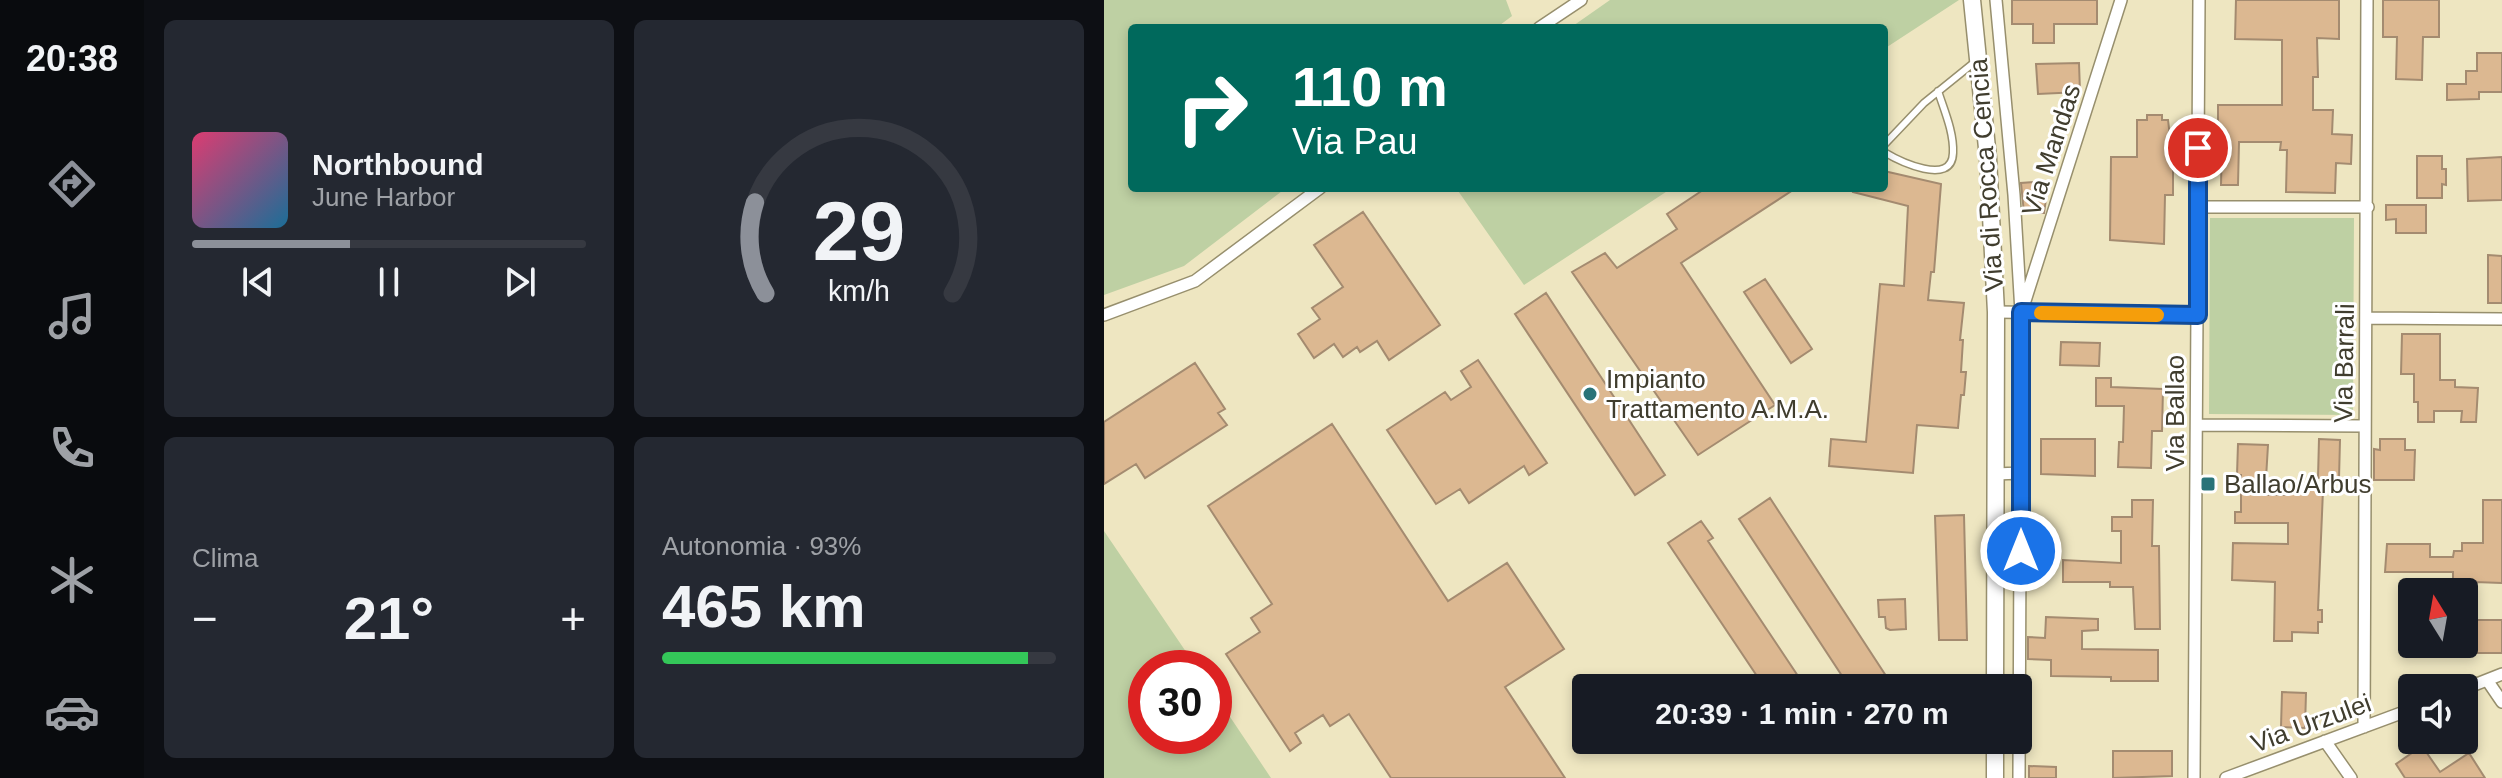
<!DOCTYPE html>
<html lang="it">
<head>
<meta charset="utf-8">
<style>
	body { margin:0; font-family:Arial,sans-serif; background:#242831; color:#f1f3f6; height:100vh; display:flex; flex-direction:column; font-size:30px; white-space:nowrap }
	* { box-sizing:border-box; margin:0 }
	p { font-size:26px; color:#9ea1a6 }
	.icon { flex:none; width:44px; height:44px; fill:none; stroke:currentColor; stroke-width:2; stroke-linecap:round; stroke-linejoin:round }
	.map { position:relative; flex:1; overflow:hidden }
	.drawer { display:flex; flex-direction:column; gap:20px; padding:20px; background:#0d0f14; width:960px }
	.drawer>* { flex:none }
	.banner { position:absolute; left:24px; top:24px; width:760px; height:168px; border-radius:8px; box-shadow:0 4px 12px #0003; background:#00695c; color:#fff; overflow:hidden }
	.needle { width:52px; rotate:349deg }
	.fabs { position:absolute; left:1294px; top:578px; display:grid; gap:16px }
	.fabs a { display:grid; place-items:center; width:80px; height:80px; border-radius:8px; background:#171b24; box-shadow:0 4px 12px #0003; font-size:40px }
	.speed { position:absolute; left:24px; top:650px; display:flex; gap:16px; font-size:40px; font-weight:700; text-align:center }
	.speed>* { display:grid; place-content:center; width:104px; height:104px; border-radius:50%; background:#171b24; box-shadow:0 4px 12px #0003; line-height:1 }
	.speed .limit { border:12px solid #d22; background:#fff; color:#111 }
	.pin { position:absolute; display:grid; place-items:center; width:68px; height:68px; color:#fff; margin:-34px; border:4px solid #fff; border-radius:50%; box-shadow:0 2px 8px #0007 }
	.me { position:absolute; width:88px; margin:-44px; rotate:0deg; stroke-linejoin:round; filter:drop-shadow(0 0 6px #0008) }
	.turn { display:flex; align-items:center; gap:28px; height:168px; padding:0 32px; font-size:36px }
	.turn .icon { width:104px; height:104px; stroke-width:2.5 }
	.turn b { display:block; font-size:56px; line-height:68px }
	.big { font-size:60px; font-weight:600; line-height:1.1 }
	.drawer .tile { flex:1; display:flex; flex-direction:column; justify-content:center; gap:12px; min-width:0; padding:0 28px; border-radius:12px; background:#242831 }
	.drawer .dial { align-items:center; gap:0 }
	.dial svg { height:208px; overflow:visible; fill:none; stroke:#363941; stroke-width:7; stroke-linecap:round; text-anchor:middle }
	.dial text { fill:#f1f3f6; stroke:none }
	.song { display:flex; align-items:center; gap:24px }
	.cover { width:96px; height:96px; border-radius:12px; background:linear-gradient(135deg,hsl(340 70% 55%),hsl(200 70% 35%)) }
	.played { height:8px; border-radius:4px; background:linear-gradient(90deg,#8c9099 40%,#363941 40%) }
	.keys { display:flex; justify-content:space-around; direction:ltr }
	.heat { display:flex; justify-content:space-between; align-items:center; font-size:44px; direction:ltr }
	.charge { height:12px; border-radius:6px; background:linear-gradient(90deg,#34c759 93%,#363941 0) }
	.drawer .tiles { flex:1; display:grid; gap:20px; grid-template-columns:repeat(2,1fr) }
	.trip { position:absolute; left:468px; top:674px; width:460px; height:80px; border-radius:8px; background:#171b24; box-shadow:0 4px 12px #0003; font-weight:600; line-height:80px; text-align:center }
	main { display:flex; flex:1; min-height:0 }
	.tab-bar { display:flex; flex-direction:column; width:144px; justify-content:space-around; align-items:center; background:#090b0e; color:#9ea1a6 }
	.tab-bar .icon { width:56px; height:56px }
	.tab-bar .current { color:#8c9099 }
	.tab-bar b { font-size:36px; color:#f1f3f6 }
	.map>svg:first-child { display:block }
</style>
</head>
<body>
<main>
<nav class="tab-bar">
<b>20:38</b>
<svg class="icon current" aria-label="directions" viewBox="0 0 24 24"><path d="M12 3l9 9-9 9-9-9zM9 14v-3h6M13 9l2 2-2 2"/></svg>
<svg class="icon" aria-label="music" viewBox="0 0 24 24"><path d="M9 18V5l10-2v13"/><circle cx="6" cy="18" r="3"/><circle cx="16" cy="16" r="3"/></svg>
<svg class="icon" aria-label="phone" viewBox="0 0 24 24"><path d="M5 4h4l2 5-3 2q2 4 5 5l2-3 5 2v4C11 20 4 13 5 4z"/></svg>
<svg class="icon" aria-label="climate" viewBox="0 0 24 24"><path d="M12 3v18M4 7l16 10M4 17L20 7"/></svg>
<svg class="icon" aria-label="car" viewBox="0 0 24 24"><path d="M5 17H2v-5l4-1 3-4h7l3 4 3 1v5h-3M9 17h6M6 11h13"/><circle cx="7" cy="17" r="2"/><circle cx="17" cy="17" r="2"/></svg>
</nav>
<section class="drawer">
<div class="tiles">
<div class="tile">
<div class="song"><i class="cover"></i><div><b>Northbound</b><p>June Harbor</p></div></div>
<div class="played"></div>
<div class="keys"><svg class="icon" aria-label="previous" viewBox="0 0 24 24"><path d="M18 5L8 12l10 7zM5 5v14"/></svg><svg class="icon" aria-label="pause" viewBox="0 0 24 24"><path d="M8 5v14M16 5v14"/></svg><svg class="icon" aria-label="next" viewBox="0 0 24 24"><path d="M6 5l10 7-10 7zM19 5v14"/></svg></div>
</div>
<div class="tile dial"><svg viewBox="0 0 100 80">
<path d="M14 69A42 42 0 1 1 86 69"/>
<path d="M14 69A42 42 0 0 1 10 34" stroke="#8c9099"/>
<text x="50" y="56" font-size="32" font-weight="700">29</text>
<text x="50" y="72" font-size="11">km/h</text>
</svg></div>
<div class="tile"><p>Clima</p>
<div class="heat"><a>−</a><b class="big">21°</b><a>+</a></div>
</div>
<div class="tile"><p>Autonomia · 93%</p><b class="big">465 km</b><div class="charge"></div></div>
</div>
</section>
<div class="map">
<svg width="1398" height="778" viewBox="0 0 1398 778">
	<rect width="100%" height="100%" fill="#eee6c1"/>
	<path fill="#bed0a3" d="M0,0H402L408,16L392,28H28V188H182L80,266L0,295Z
		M506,0H855L780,49V28H466Z
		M352,188H568L420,285Z
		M1106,218H1250L1249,415L1105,414Z
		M0,531L93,668H42V736H110V693L167,778H0Z"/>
	<path fill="#dcb891" stroke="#a48b70" stroke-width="2" d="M908,0H993V24H950V43H929V24H908Z
		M1132,0H1235V39L1213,38L1214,77H1209V110H1229L1228,134L1248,135L1247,164L1232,163L1231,193L1182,192L1183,150H1176L1177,142H1135L1134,185H1117L1118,142H1114V105H1178V40L1131,39Z
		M1279,0H1335V37H1319L1318,80L1292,79L1293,37H1279Z
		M1373,53H1398V92H1375V99L1343,100V84H1362V71H1373Z
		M975,63L976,92L934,94L932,64Z
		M1043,115H1058V120H1064L1069,162V195H1061L1060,244L1006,240L1007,157H1033V120H1043Z
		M1313,156H1338V169H1342V185L1338,184V198H1313Z
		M1398,157V200L1364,201L1363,159Z
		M780,171L837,184L830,272H827L824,300L860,303L856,340H859L857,372H862L860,395H857L854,428L813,425L809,473L725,466L727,439L762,442L776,284L800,286L804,206L749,192L750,188H780Z
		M931,182L944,185L940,213H920L917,183Z
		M602,188H692L577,263L671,405L594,455L468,272L501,253L513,268L573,229L563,214Z
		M1282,205H1322V233H1292V219L1282,220Z
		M259,212L336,325L285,360L273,341L256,352L253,347L239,357L230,344L210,358L194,334L216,319L208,308L239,287L210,245Z
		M1384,255L1398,256V303H1384Z
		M661,279L708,349L687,363L640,292Z
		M442,293L561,475L531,495L411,314Z
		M1298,334H1336V380H1351V387L1374,388L1372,422H1357L1358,411H1330V422H1314V402H1310V374H1297Z
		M957,342L996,343L995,366L956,365Z
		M374,360L443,463L425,475L420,466L365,503L356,489L332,504L283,430L341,392L347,400L367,387L357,371Z
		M91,363L121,409L114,413L123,425L41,478L32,464L0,484V422Z
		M992,378H1007V387L1059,389L1058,431H1048L1047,468L1014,467L1015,442H1019L1020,406H992Z
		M228,424L344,601L403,563L460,649L401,687L461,778H287L245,714L226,726L219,715L191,733L197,743L186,751L122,654L156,632L147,618L168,604L104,506Z
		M937,439H991V476L937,474Z
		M1215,439L1236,440L1235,479L1214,478Z
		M1276,439H1301V450H1311L1310,480H1270V449L1276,450Z
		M1134,444L1164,445L1161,495H1184V490H1219L1214,610H1218V622H1214V633L1188,632V641H1170L1171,582L1128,580L1129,543L1184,544V523H1131V512H1137V475H1133Z
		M666,498L786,682L777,688H746L635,519Z
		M1028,500H1049L1048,546H1055L1056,629H1031L1029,587H1006V582H959V560L1017,563V531H1008V517H1028Z
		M1379,500H1398V583L1371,582L1372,615H1360V582H1349V572H1281L1283,544H1326V557H1349L1350,551H1358V543H1379Z
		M860,515L863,640H835L831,516Z
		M597,521L609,538L604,541L702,688H661L564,543Z
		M801,599L802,629L786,630L782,628L781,617H775L774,600Z
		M942,617L994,619V630L978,631V649L1054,650V681H1007V677L947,676V660L924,659V637L941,638Z
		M1373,620H1398V653H1373Z
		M1178,692L1202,693L1201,728L1177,727Z
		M1318,746L1336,772L1365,753L1381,778H1301L1292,764Z
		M1009,751H1068V776L1009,778Z
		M925,766L952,767V778H925Z"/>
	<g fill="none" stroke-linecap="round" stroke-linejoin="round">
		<defs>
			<path id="service" d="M780,145L820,103L872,61
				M780,152C795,161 848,187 849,153C850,132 840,110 834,91"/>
			<path id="minor" d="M892,0L910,195L917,312L915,778
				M435,28L477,0
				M1093,207H1264
				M920,304L1017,0
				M892,312L1094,315
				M0,315L91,281L216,188
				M1262,318L1398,319
				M1093,425L1261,426
				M892,474L916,473
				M1383,680L1398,702
				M1360,689L1398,674
				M1260,727L1263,0
				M1221,741L1247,778
				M1090,778L1095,0
				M1122,778L1308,709"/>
			<path id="secondary" d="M868,0L884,158L892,312L891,688
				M891,778V740"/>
		</defs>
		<use href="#service" stroke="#978f6d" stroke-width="9"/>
		<use href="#minor" stroke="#978f6d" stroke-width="14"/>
		<use href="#secondary" stroke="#978f6d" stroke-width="19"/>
		<use href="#service" stroke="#fff" stroke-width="6"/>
		<use href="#minor" stroke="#fff" stroke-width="11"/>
		<use href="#secondary" stroke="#fff" stroke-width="16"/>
	</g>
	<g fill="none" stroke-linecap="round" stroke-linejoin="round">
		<defs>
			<path id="route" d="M917,551V312L1094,315V148"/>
		</defs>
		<use href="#route" stroke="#114b97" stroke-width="20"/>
		<use href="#route" stroke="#1a73e8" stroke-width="14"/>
		<path stroke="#f59e0b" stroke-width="14" d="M937,313L1053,315"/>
	</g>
	<g fill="#297378" stroke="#fff" stroke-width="3">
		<circle cx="486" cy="394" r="8"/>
		<rect x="1096" y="476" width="16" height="16" rx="4"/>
	</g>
	<g text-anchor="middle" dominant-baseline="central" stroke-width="6" stroke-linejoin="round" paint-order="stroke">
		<g font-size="26" fill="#403d2e" stroke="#fff">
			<text transform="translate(947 150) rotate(-72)">Via Mandas</text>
			<text transform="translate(882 175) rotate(-94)">Via di Rocca Cencia</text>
			<text transform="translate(1240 363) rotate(-89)">Via Barrali</text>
			<text transform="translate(1071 413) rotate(-90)">Via Ballao</text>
			<text transform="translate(1207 723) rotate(-20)">Via Urzulei</text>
		</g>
		<g font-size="26" fill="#403d2e" stroke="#fff" text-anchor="start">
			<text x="502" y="379">Impianto<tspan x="502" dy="30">Trattamento A.M.A.</tspan></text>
			<text x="1120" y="484">Ballao/Arbus</text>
		</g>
	</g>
</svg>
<div class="fabs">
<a><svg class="needle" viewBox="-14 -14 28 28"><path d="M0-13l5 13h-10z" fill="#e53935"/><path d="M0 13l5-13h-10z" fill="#9ea1a6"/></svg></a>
<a><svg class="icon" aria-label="sound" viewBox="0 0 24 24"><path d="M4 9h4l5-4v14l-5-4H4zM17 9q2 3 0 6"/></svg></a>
</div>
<div class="speed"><div class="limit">30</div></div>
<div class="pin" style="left:1094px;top:148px;background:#d93025"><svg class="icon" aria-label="arrive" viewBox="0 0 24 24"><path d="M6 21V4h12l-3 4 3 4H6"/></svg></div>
<svg class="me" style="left:917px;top:551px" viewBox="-20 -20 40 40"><circle r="17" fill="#1a73e8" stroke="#fff" stroke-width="3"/><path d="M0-11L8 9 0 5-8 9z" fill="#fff"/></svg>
<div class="trip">20:39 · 1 min · 270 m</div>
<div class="banner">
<div class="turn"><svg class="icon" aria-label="right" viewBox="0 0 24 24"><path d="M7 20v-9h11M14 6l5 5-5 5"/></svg><div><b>110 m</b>Via Pau</div></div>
</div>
</div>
</main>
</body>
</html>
